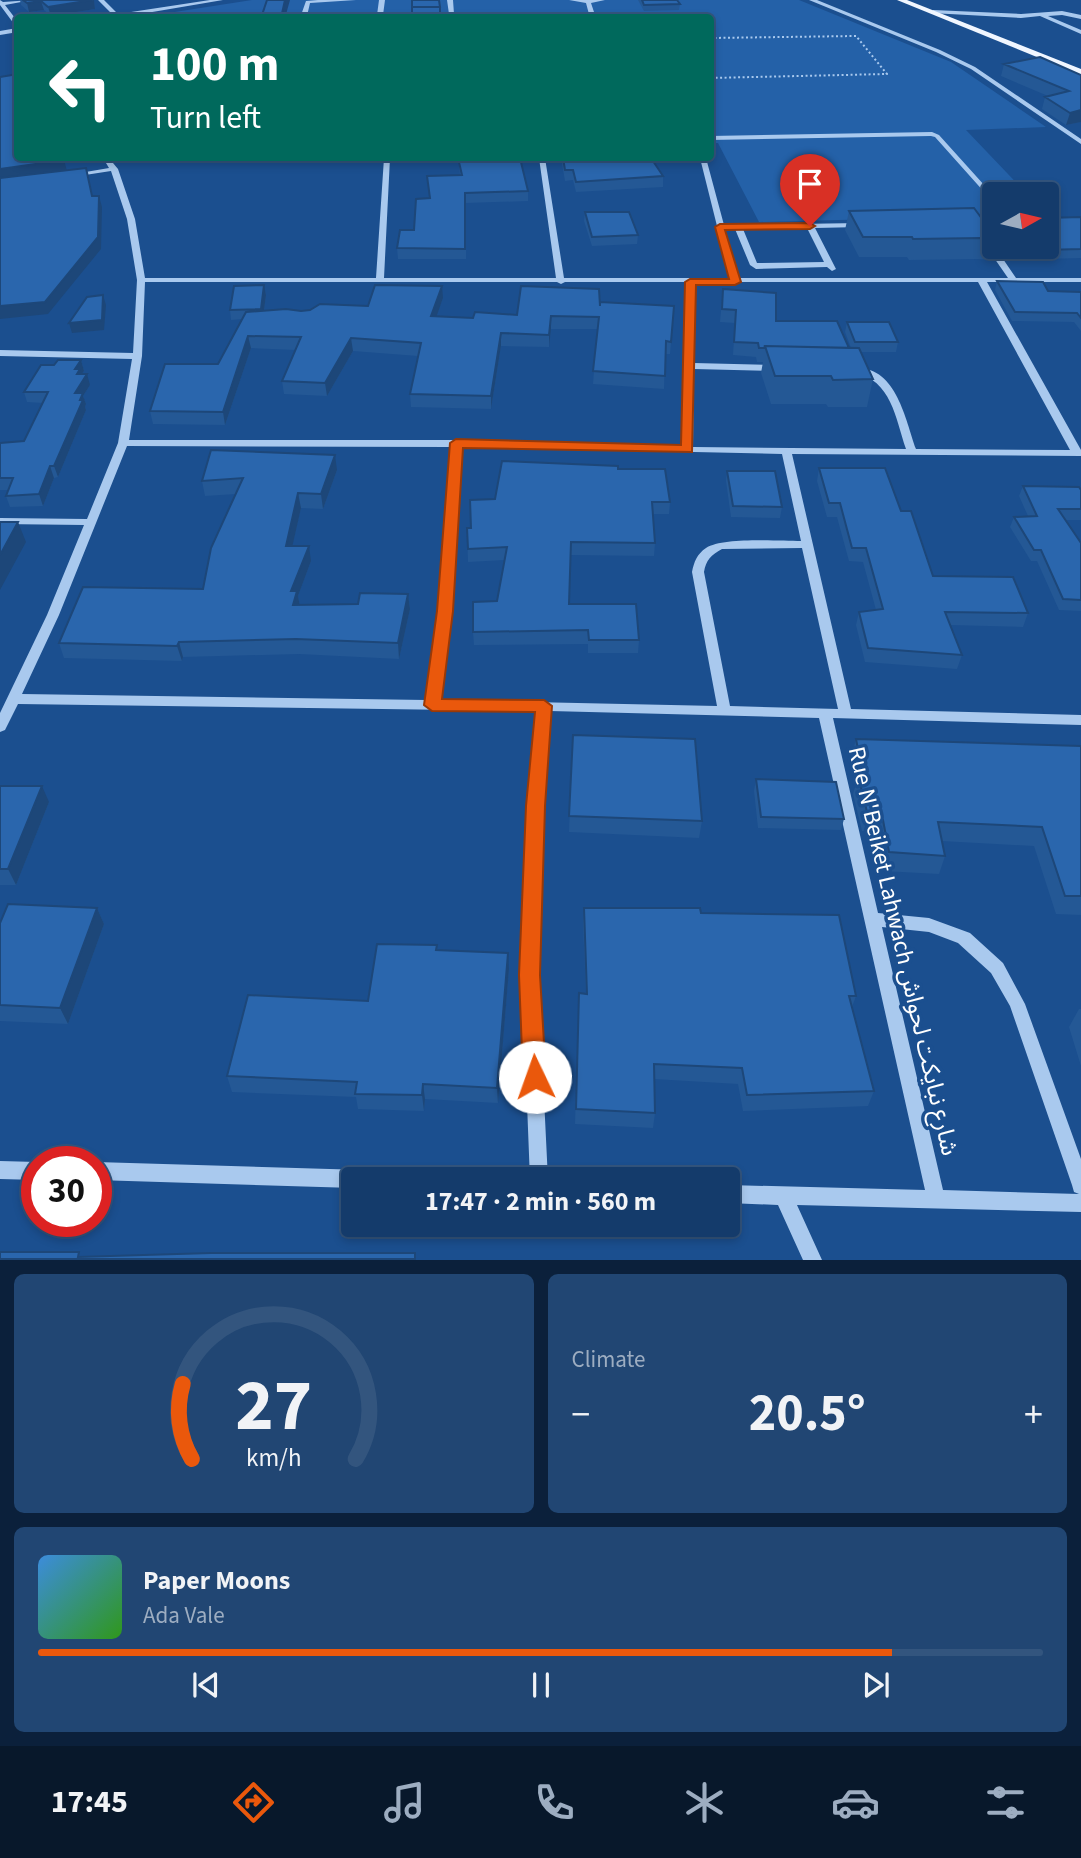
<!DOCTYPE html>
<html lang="en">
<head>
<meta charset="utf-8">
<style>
	body { margin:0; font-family:"Source Sans 3","Noto Sans Arabic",sans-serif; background:#214673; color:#f1f3f6; height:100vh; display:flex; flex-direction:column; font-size:26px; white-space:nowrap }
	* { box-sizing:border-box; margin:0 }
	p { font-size:23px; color:#9dadc1 }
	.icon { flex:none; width:38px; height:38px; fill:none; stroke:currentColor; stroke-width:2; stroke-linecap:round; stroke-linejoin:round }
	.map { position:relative; height:1260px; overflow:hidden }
	.panel { display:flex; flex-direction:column; gap:14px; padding:14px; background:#0b203b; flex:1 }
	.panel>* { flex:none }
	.hud { position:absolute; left:14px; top:14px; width:700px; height:147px; border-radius:7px; box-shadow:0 4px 10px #0003,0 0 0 2px #33557e; background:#00695c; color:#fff; overflow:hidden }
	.needle { width:46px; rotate:82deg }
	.buttons { position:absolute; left:982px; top:182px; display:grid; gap:14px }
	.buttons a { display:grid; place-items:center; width:77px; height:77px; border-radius:7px; background:#143b6b; box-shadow:0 4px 10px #0003,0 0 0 2px #33557e; font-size:35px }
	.speed { position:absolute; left:21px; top:1146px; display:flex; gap:14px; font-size:35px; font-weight:700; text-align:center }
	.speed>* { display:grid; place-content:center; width:91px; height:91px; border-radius:50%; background:#143b6b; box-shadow:0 4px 10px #0003,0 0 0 2px #33557e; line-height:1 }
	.speed .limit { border:10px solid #d22; background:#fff; color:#111 }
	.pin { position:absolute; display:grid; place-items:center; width:60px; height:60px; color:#fff; margin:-72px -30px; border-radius:50% 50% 50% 0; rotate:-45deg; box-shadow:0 0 7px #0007 }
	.pin .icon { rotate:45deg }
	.me { position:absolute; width:77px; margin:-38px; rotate:357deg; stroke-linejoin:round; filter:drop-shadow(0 0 5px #0008) }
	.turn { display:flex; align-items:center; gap:24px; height:147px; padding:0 21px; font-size:32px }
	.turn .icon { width:91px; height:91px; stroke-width:2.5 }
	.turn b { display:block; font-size:49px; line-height:60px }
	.big { font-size:52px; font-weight:700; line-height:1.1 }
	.panel .card { flex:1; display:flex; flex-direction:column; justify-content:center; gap:10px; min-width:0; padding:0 24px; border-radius:10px; background:#214673 }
	.panel .dial { align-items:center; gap:0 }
	.dial svg { height:182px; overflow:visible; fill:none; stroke:#33557e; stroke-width:7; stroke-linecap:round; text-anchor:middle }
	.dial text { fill:#f1f3f6; stroke:none }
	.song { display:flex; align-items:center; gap:21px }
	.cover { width:84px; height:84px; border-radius:10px; background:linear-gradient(135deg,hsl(210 70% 55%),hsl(110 70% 35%)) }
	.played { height:7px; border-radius:4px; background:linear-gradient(90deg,#ea580c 85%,#33557e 85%) }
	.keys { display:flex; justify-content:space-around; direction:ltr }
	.heat { display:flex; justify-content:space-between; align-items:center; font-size:38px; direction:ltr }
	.panel .tiles { flex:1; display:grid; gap:14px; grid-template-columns:1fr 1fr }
	.card:last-child { grid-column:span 2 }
	.trip { position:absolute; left:341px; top:1167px; width:399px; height:70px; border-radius:7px; background:#143b6b; box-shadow:0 4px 10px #0003,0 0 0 2px #33557e; font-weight:700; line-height:70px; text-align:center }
	.tab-bar { display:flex; height:112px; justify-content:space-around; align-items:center; background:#08182b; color:#9dadc1 }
	.tab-bar .icon { width:49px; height:49px }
	.tab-bar .selected { color:#ea580c }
	.tab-bar b { font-size:32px; color:#f1f3f6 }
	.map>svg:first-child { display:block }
</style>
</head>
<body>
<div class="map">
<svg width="1081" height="1260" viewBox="0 0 1081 1260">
	<rect width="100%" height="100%" fill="#1b4f8f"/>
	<path fill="#2461a8" d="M252,0H799L951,62L1046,127L966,130L1027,194H994V216L759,222L718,143H711L710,18H136Z"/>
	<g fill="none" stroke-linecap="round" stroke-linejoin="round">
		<path stroke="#a9c9ee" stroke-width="2" stroke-dasharray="2 2.5" stroke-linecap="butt" d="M710,38L856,36L887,74L710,78"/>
		<path fill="#a9c9ee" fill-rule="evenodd" d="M0,0L3,2L32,0L5,5L18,22V32L0,35V31L17,28L0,5Z
			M98,0H104L118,14L210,0H223L117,18H102L113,15Z
			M318,0H356L310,3L307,16L377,15L379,0H385L383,15L449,14L447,0H453L454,14L503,18H300L306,1Z
			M569,0H605L591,3L596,18H590L586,3Z
			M809,0H817L940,50L975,67L1081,139V144L971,69L936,52Z
			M933,10L1021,14L1062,11L1081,15V19L1062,15L1048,16L1081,30V34L1040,16L1021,18L931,13Z
			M932,132L939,135L994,196V203L935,137L931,136L710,140V136Z
			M103,158H276L273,160L113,163L118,169L135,219L145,278H376L384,158H390L384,278H556L539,158H545L564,278H730L700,158H706L724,225L861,223L865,225L861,227L815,228L836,269L832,271L827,267L756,269L750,265L735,229H725L738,278H1008L981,239L985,237H988L1016,278H1081V282H987L1081,450V456L792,454L851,709L1081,715V725L833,718L878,913L929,918L970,933L1003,963L1025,1004L1081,1159V1212L797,1205L822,1260H803L778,1205L728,1203V1185L925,1190L819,718L550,711L542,806L538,975L548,1180H530L522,975L528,806L537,711L18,704L5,730L0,732V713L47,615L84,525L0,524V518L87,519L118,443L132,359L0,356V350L133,353L137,280L127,219L111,171L72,177L68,175L109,168ZM807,228L824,262L757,263L743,229ZM145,282H557L561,284L565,282H686L683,447L456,440H129L142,356ZM694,282H731L735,284L739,282H978L1070,450L916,449C905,418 896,365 854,368V372C892,381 895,417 906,449L693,447L694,369L776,371L781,368L776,365L694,363ZM127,446L451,447L439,611L426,700L22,694L59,615ZM461,447L782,454L801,541C778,541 723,537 706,548C697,554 694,562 692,572L717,706L439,700L451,611ZM802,548L838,709L730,706L704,572C706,560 711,555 722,549ZM882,927L929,932L958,943L991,973L1010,1006L1072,1185L1074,1192L1079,1194L943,1190Z
			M0,1161L37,1162V1180L0,1179Z
			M96,1162L397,1171L404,1173L406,1180H354V1188L96,1180Z"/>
		<path fill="#f0f6ff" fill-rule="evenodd" d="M897,0H907L1081,69V75Z"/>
	</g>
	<path fill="#245895" d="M20,0H94L95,9L51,16L44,10L29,12L21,5Z
		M638,0H677L680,4L679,10L644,11Z
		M1004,64L1081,75V122L1066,125L1042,109L1045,97L1048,96L1001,76Z
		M458,158H520L528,191V201L466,203V259H398L397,248L414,230L430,198L427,176L460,175Z
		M561,158H651L663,176V187L576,192L573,180L565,181Z
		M849,211L985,222L986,219H994V247H996L992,260L977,259L909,260L907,257H859L845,230Z
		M585,212L638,235L637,244L592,246L584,221Z
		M1081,217V258L1006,260L997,247H1046Z
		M997,281L1048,291L1081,292V331L1074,322L1012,321L995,290Z
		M264,285L266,295L264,311H301L443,298L436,316L473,318L600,306H674L670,354H665L664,389L593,384L597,329H551L549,347L501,346L491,409L411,407L410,394L418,356L353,351L327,396L284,394L282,381L296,350L251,348L225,425L153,424L150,411L218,364L242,319L231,320L230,310Z
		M723,289L776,321L849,348H851L845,332L847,322L898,342L896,352H861L873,379L867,407H828L826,404H771L761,373L763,362H757L756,357L733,355L735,323L720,322Z
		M81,360L84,371L82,374L90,385L83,396L86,404L85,407L86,410L58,477L54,478L43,506L10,507L6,496L9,490H0V443L24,441L43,403L27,402L24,392L54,365Z
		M819,468L901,511L933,576L1028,613L1023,627L950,625L962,655L957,669L865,662L856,625L859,612L876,610L863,562L849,561L837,517H827L817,481Z
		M618,469L670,502L669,514H653L655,543L654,556L571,555L569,604L639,640L638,653H588V644L474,645L473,632L497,601L505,560L468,562L467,528H471L495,499Z
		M337,470L323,509L301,508L292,546L311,561L298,596L299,605L358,604L408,594L410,609L399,659L299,654L183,657L182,661L64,658L59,643L203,589L236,494L205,496L202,481Z
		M727,471L782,507L780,518L731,517L726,481Z
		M1023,486L1081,490V520H1066L1081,543V611L1059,610L1037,561H1031L1010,527L1014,517L1028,516L1019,496Z
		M573,735L702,821L699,838L569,832Z
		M856,739L1081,746V915L1056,914L1034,846L942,841L945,856L939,874L883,871L877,838H866L865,831H862L853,794L856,784L851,758Z
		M756,779L844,819L841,830L758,828L754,791Z
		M0,786L49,802L16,885H0Z
		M97,908L104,924L68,1024L0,1021V923Z
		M584,908L701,913L856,996L852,1007L874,1091L868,1106L743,1111L738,1084L654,1079L655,1113L653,1128L575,1124L579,993L586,994L583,924Z
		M437,950L509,969L498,1103L425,1099L424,1111L358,1109L356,1097L232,1092L227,1076L368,1001Z
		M1079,1009H1081V1066L1069,1027Z"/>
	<path fill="#1d4779" d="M94,0L95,9L51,16L48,7Z
		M285,0H290L285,18H281Z
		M41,1L44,10L29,12L27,3Z
		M1081,110V122L1066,125L1070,113Z
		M64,160L67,171L0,180V169Z
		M99,196L102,207L101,249L48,314L0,319V306Z
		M264,285L266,295L263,318L261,309Z
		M442,286L443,298L432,329L431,316Z
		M103,295L106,305L104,330L72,333L69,323Z
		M551,316V329L549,347V335Z
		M501,333V346L491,409V396Z
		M248,336L251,348L225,425L223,412Z
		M351,338L353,351L327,396L325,383Z
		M81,360L84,371L81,375L80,385L75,369Z
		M87,374L90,385L83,396L86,404L85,407L86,410L58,477L54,466L75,393Z
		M335,455L337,470L323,509L321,494Z
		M50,466L54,478L43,506L39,494Z
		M298,493L301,508L289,561L286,546Z
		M18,522L26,542L0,590V555Z
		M309,546L311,561L298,596L300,607L296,620L291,591Z
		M408,594L410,609L399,659L398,643Z
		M179,642L183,657L182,661L177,646Z
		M42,786L49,802L16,885L8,869Z
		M97,908L104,924L68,1024L60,1008Z
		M508,953L509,969L498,1103L497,1088Z
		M423,1084L425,1099L424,1111L422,1095Z"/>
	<path fill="#2a66ad" stroke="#1d4779" stroke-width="2" d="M23,0H92L48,7L41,1L27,3Z
		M267,0H285L281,18H261Z
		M412,0H439L440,7H412Z
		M642,0H677L680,4L644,5Z
		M412,7H440V18H412Z
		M1040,57L1081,75V110L1070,113L1045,97L1069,91L1004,64Z
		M18,74V158H63L64,160L0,169V77Z
		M458,158H520L528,191L465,193V249L397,248L400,230H414L416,199L430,198L427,176L462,175Z
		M563,158H651L663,176L576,182L573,170H565Z
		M86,168L92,196H99L98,237L45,302L0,306V178Z
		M974,208L994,235V239L982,238L913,239L912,237H863L849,211Z
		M585,212H629L638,235L592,237Z
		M1081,217V249L1009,251L1006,247H1046V218Z
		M986,219H994V230Z
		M997,281L1043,282L1048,291L1081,292V318L1077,313L1015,312Z
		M264,285L261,309L230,310L234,286Z
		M375,285L442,286L431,316L473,318L475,312L517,315L521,286L599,289L600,306V302L674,306L671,342L666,341L665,376L593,371L599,317L551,316L549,335L501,333L491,396L410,394L421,343L351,338L325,383L282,381L301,337L248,336L223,412L150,411L165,364H218L246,312L286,309L301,311L310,310L320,304L368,306Z
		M723,289L776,293V321H837L849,348L765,346L764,348H759L758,343L734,342L736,310L722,309Z
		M103,295L102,320L69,323L87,297Z
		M847,322H889L898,342H855Z
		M765,346L859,348L873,379L833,380L831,376H775Z
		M58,360H81L75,369H80L77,374H87L75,393H83L80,400H83L54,466H50L39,494L6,496L13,478H0V443L24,441L48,392H24L41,365H54Z
		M211,450L335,455L321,494L298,493L286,546H309L291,591H297L293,605L358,604L360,593L408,594L398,643L296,639L179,642L177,646L59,643L83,587L203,589L211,548L243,478L202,481Z
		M502,461L618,466V469H665L670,502H652L655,543L571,542L569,604H636L639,640H589L588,630L473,632V602L497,601L507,547L468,549L467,528H471L470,500L495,499Z
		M819,468H885L901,511H911L933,576L1013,577L1028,613L945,612L962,655L868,648L859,612L883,609L866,548H852L840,503H829Z
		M727,471H775L782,507L733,506Z
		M1023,486L1079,487L1081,490V509H1058L1081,543V600L1063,599L1041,550H1034L1014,517L1037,516Z
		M0,522H18L0,555Z
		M573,735L695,739L702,821L569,816Z
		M856,739L1081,746V896H1065L1042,827L938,822L945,856L889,852L883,820L872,819L870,812H867L858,775H863Z
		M756,779L836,782L844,819L761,817Z
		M0,786H42L8,869H0Z
		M8,904L97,908L60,1008L0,1005V923Z
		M584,908H700L701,913L839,915L856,996H849L874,1091L747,1095L742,1068L654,1064L655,1113L576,1109L579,993L587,994Z
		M377,944L437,945L436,950L508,953L497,1088L423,1084L422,1095L355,1094L357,1082L227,1076L248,995L368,1001Z
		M0,1252H79L78,1257L211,1253H415V1259H0Z"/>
	<path fill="#ea580c" stroke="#983908" stroke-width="2" d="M720,224L810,223L815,226L810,229L725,230L741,282L735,285H696L692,452L463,448L453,611L442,699L544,700L552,706L545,806L540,975L546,1077L543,1085L535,1088L527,1085L523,1077L519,975L526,806L535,712L432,711L424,705L437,611L450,443L456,439L681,445L685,282L690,279H729L715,227Z"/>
	<g text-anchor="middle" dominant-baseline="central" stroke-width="7" stroke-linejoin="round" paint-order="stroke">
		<g font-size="24" fill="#fff" stroke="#1b4f8f">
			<text transform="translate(903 951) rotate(77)">Rue N'Beiket Lahwach شارع نبايكت لحواش</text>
		</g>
	</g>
</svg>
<div class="buttons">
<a><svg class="needle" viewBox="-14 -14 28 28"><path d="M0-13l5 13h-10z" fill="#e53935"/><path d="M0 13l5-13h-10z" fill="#9dadc1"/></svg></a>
</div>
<div class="speed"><div class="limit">30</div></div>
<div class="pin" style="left:810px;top:226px;background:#d93025"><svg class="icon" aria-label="arrive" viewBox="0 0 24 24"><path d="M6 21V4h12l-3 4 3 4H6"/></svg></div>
<svg class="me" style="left:535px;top:1077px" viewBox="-20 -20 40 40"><circle r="19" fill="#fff"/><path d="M0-13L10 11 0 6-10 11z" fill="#ea580c"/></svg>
<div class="trip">17:47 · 2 min · 560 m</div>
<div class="hud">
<div class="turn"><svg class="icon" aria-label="left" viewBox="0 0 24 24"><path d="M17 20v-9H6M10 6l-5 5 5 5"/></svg><div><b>100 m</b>Turn left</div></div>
</div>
</div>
<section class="panel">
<div class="tiles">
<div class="card dial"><svg viewBox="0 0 100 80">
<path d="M14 69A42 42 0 1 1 86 69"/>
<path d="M14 69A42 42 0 0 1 10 36" stroke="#ea580c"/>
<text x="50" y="56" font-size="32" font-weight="700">27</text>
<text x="50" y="72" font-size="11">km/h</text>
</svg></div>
<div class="card"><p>Climate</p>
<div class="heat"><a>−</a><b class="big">20.5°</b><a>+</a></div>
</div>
<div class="card">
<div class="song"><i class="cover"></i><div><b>Paper Moons</b><p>Ada Vale</p></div></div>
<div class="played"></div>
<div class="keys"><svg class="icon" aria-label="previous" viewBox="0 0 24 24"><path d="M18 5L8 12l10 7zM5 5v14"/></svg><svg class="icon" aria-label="pause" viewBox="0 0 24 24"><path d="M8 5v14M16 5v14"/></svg><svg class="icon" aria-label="next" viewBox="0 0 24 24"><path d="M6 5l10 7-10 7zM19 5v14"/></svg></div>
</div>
</div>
</section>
<nav class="tab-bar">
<b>17:45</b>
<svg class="icon selected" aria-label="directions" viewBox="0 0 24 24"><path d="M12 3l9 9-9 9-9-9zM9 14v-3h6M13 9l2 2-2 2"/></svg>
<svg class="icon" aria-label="music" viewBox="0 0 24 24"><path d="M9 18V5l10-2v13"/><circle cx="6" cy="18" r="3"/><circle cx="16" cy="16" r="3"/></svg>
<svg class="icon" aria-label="phone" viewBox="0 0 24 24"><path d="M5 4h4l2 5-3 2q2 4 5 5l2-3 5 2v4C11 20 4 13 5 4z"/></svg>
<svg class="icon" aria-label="climate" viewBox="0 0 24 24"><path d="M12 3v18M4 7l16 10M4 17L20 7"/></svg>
<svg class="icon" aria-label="car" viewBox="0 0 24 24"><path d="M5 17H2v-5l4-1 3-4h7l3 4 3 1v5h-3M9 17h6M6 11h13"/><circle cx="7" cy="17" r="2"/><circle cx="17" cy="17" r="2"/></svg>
<svg class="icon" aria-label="filters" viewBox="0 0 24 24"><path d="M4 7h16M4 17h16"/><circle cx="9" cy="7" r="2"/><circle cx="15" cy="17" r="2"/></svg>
</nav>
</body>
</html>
